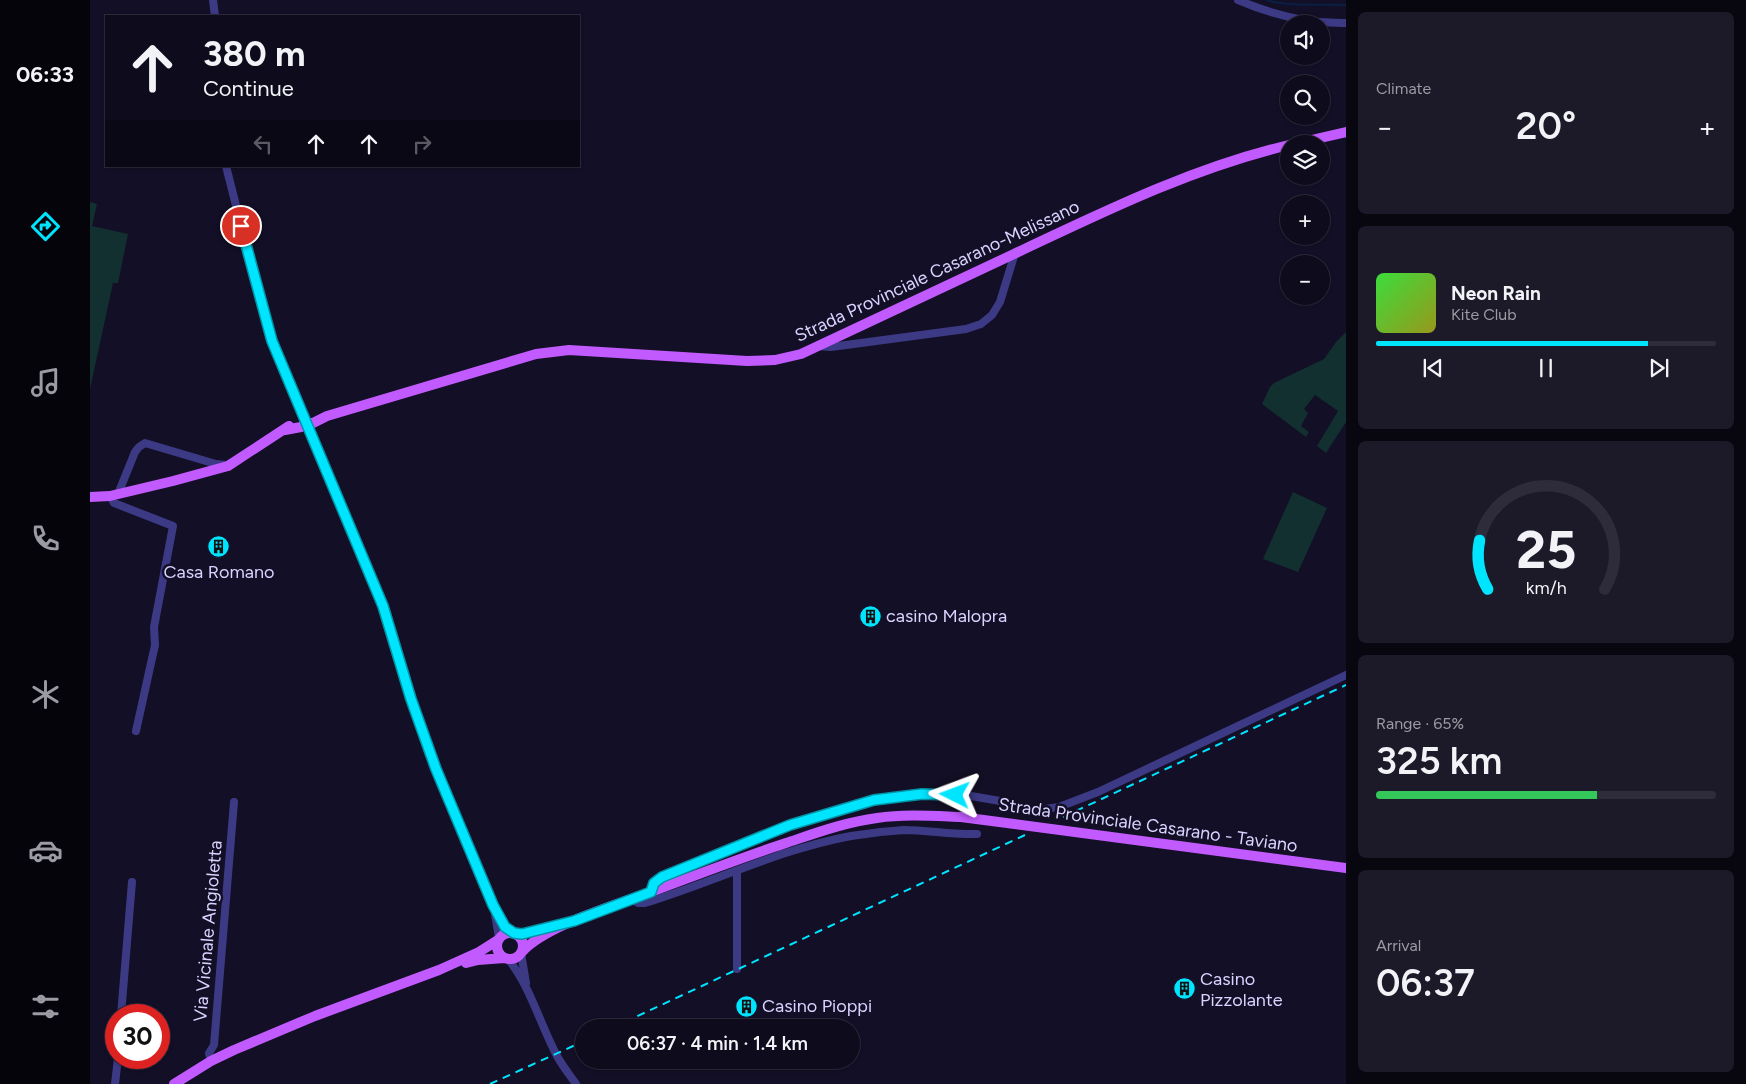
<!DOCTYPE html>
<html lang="en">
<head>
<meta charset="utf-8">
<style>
	body { margin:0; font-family:Figtree,sans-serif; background:#1c1929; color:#f1f3f6; height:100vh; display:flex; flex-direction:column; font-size:19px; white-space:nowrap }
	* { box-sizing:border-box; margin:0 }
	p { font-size:16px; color:#9b9ba3 }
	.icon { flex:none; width:28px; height:28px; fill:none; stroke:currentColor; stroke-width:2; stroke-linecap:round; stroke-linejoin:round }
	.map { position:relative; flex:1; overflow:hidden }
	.side { display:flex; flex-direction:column; gap:12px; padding:12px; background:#08060f; width:400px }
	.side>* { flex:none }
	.hud { position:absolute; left:15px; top:15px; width:475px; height:152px; border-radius:0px; box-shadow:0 1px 4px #0004,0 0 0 1px #2e2b3b; background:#0e0b1c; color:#f1f3f6; overflow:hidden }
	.fabs { position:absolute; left:1190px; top:15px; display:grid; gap:10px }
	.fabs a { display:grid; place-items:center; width:50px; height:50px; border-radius:50%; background:#0e0b1c; box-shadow:0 1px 4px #0004,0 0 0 1px #2e2b3b; font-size:25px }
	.speed { position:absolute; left:15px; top:1004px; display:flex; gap:10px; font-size:25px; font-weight:700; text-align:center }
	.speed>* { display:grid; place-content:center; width:65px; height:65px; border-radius:50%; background:#0e0b1c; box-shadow:0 1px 4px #0004,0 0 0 1px #2e2b3b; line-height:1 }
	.speed .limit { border:8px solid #d22; background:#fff; color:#111 }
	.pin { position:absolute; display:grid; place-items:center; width:42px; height:42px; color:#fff; margin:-21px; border:2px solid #fff; border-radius:50%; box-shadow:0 1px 5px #0007 }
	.me { position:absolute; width:55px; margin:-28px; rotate:273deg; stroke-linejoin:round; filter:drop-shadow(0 0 4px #0008) }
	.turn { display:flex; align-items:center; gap:18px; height:105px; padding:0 15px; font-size:22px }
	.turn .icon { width:65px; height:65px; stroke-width:2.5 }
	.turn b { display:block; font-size:35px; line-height:42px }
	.lanes { display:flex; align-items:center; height:48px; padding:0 15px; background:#0003; justify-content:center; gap:25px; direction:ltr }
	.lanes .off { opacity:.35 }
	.big { font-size:38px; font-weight:600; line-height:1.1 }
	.side .card { flex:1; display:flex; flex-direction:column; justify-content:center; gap:8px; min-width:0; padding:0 18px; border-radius:8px; background:#1c1929 }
	.side .dial { align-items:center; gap:0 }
	.dial svg { height:130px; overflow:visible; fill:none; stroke:#2e2b3b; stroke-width:7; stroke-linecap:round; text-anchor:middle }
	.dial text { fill:#f1f3f6; stroke:none }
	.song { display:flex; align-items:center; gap:15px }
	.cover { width:60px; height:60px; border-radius:8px; background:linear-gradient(135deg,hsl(120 70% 55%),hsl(60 70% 35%)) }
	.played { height:5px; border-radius:2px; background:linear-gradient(90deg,#00e5ff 80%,#2e2b3b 80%) }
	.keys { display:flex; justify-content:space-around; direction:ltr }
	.heat { display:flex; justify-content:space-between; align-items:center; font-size:28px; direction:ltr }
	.charge { height:8px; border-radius:4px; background:linear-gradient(90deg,#34c759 65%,#2e2b3b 0) }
	.trip { position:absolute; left:485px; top:1019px; width:285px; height:50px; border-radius:25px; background:#0e0b1c; box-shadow:0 1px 4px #0004,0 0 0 1px #2e2b3b; font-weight:600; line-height:50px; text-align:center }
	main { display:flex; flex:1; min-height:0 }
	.tab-bar { display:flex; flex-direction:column; width:90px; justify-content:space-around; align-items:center; background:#06040b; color:#9b9ba3 }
	.tab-bar .icon { width:35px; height:35px }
	.tab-bar .current { color:#00e5ff }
	.tab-bar b { font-size:22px; color:#f1f3f6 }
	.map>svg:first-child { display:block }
</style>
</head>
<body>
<main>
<nav class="tab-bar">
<b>06:33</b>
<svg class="icon current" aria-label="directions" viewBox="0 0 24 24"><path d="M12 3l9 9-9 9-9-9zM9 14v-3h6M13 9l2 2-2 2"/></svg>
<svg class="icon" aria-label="music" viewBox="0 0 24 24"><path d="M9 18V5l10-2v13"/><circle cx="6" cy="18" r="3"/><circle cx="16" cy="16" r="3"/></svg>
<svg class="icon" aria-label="phone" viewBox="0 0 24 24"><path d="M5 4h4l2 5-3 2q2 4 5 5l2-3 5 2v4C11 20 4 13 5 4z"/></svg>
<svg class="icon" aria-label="climate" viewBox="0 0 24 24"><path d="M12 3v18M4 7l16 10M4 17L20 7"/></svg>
<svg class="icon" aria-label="car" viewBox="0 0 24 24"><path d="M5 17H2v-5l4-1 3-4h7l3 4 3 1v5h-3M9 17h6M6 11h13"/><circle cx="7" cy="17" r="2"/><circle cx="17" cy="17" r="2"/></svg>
<svg class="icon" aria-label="filters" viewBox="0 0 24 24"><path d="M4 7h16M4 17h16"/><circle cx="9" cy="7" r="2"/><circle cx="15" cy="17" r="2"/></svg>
</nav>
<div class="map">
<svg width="1256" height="1084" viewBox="0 0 1256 1084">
	<rect width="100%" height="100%" fill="#130f26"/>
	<path fill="#12302f" d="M0,202L7,204L2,226L38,234L28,283H23L0,389Z
		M1256,332V422L1236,453L1227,446L1248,411L1225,395L1214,409L1218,413L1211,426L1219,432L1216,437L1172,404L1180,387L1184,383L1234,359L1246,342Z
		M1203,492L1237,508L1208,572L1173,559Z"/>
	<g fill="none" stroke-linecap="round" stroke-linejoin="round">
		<path stroke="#0a1f44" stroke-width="2" d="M1177,0C1197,7 1234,4 1256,5"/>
		<path stroke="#3d3a85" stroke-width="8" d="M123,0L125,16
			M1148,0C1183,15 1218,24 1256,23
			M136,166L163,273L182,341L293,606L321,699L346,769L403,905L415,927L421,932
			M728,346L741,347L876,329L891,324L902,315L910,302L925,253
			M28,494L45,452L49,447L55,443L126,464L136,465
			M20,496L24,503L83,526L64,627L65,645L46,731
			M647,871V969
			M561,892L565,883L572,877L700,825L784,800L832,794L881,796L910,801L940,811L969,807L1008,792L1256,675
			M542,899L548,903H555C624,882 690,849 761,836C779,833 797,831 814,830C838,830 862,835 887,834
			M405,914L409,938
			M431,953L436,983
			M418,959C440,986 449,1021 465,1052C470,1063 479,1074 486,1084
			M31,1015L42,882
			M121,1061L119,1053L124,1045L144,802
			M25,1084L28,1058"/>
		<path stroke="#c25bff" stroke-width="10" d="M1204,144L1256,132
			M195,430L211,427L217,423H223L237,416L446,354L479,350L657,361L685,360L711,354C782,321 853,288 924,254C1013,212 1102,168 1199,145
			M0,497L20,496L83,481L138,466L199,426
			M407 946a13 13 0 1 1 26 0a13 13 0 1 1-26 0Z
			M424,933L432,934L461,927
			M432,952C455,926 524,906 558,893C604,876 650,858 696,843C726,833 756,822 787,818C815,814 843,816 871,817L1256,868
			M376,963L388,960L414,958
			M84,1084L121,1061L144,1050L225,1016L349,970L389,952L408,940"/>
		<path stroke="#00e5ff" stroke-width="2" stroke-dasharray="8 6" stroke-linecap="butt" d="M973,817L1256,685
			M522,1028L935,835
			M400,1084L494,1041"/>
	</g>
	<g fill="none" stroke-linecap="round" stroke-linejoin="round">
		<defs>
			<path id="route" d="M151,226L182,341L293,606L321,699L346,769L403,905L415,927L424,933L432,934L484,921L561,892L564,883L572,877L700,825L784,800L832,794L865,795"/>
		</defs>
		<use href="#route" stroke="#0095a6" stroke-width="12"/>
		<use href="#route" stroke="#00e5ff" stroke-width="9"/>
	</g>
	<defs>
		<symbol id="building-disc" viewBox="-11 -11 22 22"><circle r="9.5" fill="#00e5ff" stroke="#130f26"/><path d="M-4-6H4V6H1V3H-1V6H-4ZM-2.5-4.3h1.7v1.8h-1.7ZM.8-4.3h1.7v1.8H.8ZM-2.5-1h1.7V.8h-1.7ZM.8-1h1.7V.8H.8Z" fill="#111"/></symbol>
	</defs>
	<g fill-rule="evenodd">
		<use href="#building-disc" x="116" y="534" width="25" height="25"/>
		<use href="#building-disc" x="768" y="604" width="25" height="25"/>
		<use href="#building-disc" x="1082" y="976" width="25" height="25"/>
		<use href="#building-disc" x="644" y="994" width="25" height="25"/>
	</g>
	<g text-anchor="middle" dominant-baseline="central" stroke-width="5" stroke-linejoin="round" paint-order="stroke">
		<g font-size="18" fill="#d9d4ff" stroke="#130f26">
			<text transform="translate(847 271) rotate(-25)">Strada Provinciale Casarano-Melissano</text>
			<text transform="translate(1058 825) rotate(8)">Strada Provinciale Casarano - Taviano</text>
			<text transform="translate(118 931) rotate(-85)">Via Vicinale Angioletta</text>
		</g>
		<g font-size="18" fill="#d9d4ff" stroke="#130f26" text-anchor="start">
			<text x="129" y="572" text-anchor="middle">Casa Romano</text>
			<text x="796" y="616">casino Malopra</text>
			<text x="1110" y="979">Casino<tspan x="1110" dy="21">Pizzolante</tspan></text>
			<text x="672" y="1006">Casino Pioppi</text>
		</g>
	</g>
</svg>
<div class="fabs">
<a><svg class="icon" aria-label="sound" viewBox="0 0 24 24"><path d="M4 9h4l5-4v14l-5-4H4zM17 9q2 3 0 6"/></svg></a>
<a><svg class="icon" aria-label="search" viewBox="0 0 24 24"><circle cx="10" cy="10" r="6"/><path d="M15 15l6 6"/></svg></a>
<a><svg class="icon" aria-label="layers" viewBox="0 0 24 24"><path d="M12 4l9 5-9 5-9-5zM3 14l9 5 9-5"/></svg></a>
<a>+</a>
<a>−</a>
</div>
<div class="speed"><div class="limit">30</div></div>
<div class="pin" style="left:151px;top:226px;background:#d93025"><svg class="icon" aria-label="arrive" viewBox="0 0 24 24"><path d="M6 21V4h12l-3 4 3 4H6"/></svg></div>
<svg class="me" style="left:865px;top:795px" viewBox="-20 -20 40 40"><path d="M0-17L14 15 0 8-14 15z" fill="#00e5ff" stroke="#fff" stroke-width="4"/></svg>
<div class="trip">06:37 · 4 min · 1.4 km</div>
<div class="hud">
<div class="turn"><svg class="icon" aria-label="ahead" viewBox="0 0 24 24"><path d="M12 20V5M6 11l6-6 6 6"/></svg><div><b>380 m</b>Continue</div></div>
<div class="lanes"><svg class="icon off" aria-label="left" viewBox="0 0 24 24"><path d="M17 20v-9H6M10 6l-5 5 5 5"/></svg><svg class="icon" aria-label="ahead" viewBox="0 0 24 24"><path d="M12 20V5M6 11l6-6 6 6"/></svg><svg class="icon" aria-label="ahead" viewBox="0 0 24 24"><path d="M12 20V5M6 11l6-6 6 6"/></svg><svg class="icon off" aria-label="right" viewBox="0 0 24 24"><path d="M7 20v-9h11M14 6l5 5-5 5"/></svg></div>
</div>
</div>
<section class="side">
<div class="card"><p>Climate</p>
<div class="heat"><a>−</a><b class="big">20°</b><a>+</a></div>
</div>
<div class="card">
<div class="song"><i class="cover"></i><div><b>Neon Rain</b><p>Kite Club</p></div></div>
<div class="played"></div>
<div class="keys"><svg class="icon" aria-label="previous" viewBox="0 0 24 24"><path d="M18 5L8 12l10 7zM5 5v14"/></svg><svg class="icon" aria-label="pause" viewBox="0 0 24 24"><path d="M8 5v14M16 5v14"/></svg><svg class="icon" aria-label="next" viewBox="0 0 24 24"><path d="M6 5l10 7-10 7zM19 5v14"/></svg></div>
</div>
<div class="card dial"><svg viewBox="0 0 100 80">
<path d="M14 69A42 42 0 1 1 86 69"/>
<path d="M14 69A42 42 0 0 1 9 39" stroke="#00e5ff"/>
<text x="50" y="56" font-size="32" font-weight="700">25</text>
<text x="50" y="72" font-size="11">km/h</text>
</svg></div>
<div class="card"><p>Range · 65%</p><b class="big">325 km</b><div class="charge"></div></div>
<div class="card"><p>Arrival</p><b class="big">06:37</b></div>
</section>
</main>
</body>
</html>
